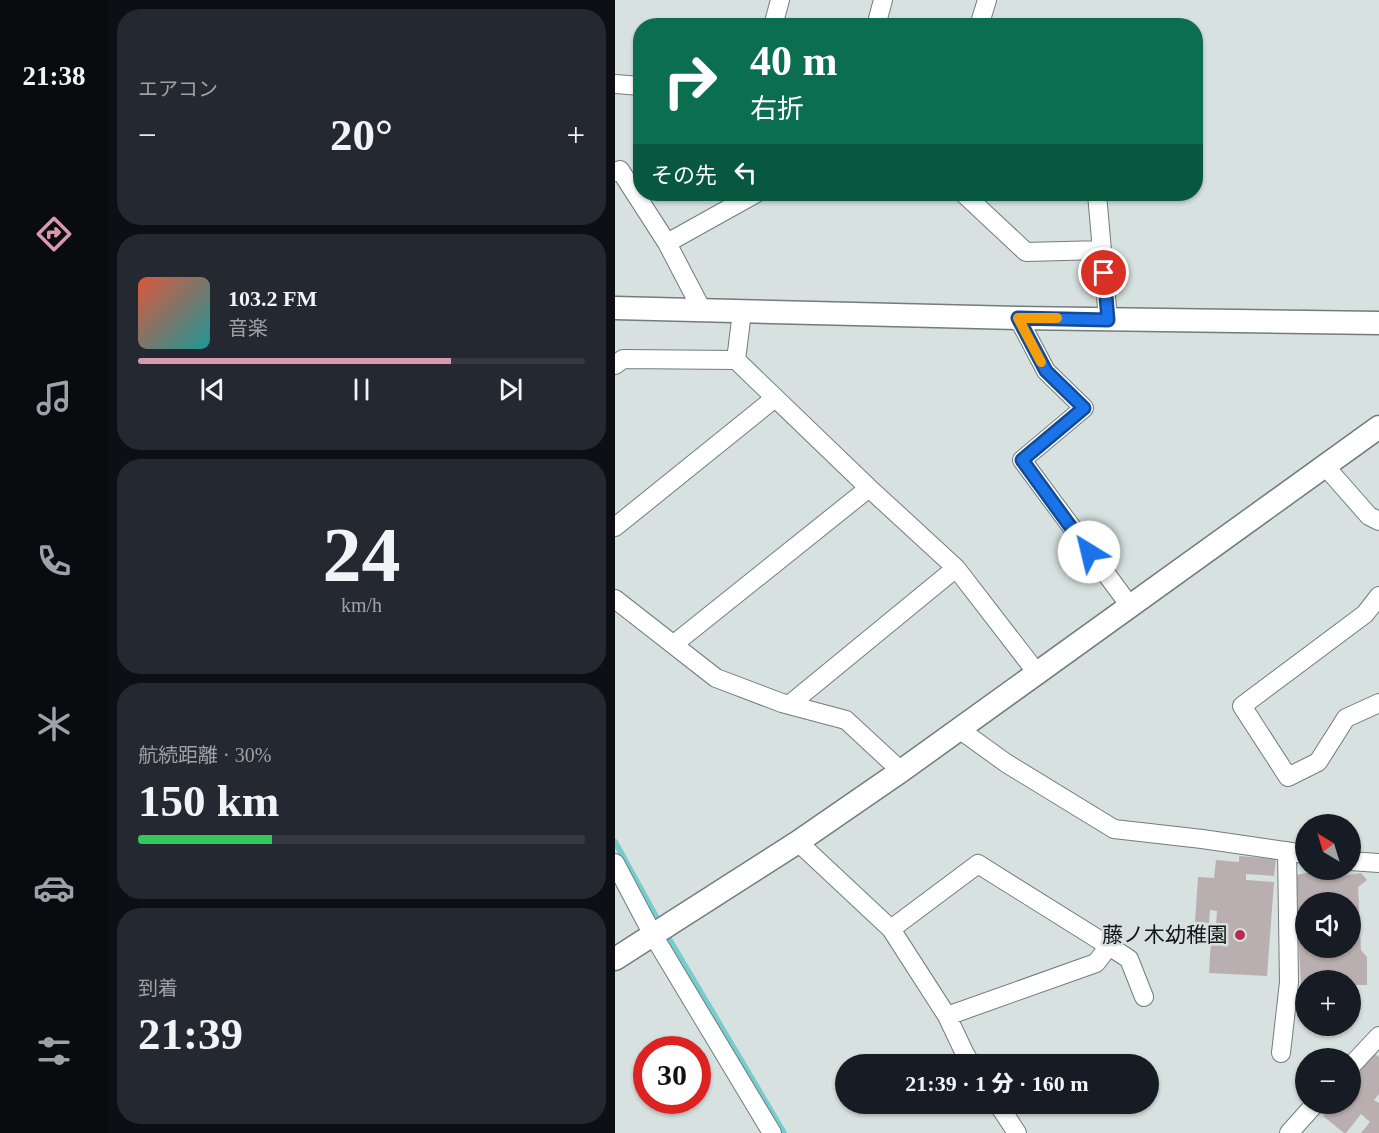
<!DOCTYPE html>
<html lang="ja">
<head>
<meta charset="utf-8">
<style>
	body { margin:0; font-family:"Times New Roman","Noto Sans JP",serif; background:#242831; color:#f1f3f6; height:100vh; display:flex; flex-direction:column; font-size:22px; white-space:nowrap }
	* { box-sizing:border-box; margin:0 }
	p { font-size:20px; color:#9ea1a6 }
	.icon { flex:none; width:33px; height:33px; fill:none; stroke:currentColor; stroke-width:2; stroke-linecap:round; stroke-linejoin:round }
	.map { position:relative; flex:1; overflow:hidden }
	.sheet { display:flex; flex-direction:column; gap:9px; padding:9px; background:#0d0f14; width:507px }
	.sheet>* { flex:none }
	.guide { position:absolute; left:18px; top:18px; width:570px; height:183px; border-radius:24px; box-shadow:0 2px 4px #0004; background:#0b6e4f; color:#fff; overflow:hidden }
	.needle { width:39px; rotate:322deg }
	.buttons { position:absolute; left:680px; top:814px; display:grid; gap:12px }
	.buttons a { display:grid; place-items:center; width:66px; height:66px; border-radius:50%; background:#171b24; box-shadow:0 2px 4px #0004; font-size:30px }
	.speed { position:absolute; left:18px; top:1036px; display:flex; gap:12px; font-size:30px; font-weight:700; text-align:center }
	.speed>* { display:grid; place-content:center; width:78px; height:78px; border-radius:50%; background:#171b24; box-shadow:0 2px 4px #0004; line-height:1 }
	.speed .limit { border:9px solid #d22; background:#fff; color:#111 }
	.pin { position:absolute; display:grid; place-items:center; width:51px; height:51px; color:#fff; margin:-26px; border:3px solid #fff; border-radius:50%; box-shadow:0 2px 6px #0007 }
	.me { position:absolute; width:66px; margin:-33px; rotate:324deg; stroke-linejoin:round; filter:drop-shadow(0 0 4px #0008) }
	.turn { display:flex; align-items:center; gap:21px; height:126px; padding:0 18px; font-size:27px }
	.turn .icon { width:78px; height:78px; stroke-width:2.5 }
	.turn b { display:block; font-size:42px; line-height:51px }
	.then { display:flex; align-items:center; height:57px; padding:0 18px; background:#0003; gap:12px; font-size:22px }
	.big { font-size:45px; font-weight:800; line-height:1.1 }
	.sheet .tile { flex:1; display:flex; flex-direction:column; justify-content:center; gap:9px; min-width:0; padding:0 21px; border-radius:24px; background:#242831 }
	.sheet .dial { align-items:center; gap:0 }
	.dial b { font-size:78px; line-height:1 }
	.song { display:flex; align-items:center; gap:18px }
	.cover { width:72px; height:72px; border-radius:9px; background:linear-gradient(135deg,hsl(10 70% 55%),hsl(180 70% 35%)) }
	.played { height:6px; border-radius:3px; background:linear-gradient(90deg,#d899ad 70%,#363941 70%) }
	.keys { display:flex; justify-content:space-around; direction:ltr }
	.heat { display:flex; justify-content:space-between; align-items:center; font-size:33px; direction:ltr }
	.charge { height:9px; border-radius:4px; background:linear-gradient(90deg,#34c759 30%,#363941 0) }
	.trip { position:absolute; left:220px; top:1054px; width:324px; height:60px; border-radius:30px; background:#171b24; box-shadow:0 2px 4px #0004; font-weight:800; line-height:60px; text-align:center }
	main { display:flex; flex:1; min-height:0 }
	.tabs { display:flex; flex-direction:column; width:108px; justify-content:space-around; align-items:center; background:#090b0e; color:#9ea1a6 }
	.tabs .icon { width:42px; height:42px }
	.tabs .on { color:#d899ad }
	.tabs b { font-size:27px; color:#f1f3f6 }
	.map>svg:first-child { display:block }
</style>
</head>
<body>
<main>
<nav class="tabs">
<b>21:38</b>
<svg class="icon on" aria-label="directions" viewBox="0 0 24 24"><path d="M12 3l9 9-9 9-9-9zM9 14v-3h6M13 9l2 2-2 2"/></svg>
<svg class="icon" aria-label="music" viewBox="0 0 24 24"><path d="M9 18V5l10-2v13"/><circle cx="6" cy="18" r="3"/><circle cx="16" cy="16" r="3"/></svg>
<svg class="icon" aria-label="phone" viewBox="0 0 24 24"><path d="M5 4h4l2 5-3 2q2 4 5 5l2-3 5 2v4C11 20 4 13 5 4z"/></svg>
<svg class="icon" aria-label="climate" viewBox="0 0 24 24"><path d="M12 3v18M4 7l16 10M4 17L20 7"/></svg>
<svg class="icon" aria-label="car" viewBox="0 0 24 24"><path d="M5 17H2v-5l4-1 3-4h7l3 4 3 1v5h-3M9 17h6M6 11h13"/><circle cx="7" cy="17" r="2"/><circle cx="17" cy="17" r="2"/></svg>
<svg class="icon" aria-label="filters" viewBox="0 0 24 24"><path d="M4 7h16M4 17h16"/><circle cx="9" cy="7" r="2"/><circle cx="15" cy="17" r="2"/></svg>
</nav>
<section class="sheet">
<div class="tile"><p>エアコン</p>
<div class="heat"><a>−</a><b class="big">20°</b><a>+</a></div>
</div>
<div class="tile">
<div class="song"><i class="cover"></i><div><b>103.2 FM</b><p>音楽</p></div></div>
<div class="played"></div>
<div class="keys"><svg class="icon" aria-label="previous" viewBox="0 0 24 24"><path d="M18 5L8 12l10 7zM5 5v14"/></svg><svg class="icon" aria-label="pause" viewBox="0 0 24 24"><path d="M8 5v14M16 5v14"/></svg><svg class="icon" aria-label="next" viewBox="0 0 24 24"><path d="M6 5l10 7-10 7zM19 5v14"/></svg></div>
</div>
<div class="tile dial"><b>24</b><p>km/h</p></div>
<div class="tile"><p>航続距離 · 30%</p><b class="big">150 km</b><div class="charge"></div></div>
<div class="tile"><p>到着</p><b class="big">21:39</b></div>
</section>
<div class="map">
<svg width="764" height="1133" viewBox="0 0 764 1133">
	<rect width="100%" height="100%" fill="#d6e1e0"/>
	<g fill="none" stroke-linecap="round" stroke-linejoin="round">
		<path stroke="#75cdcd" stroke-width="6" d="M0,842L45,924
			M50,932L169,1133"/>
	</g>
	<path fill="#baafb0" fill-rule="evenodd" d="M624,856L661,859L659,876L631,874V880L659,882L652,976L594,973L596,938L600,939L602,911L595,910L594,923L580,922L583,877L599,878L601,860L624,862Z
		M707,870H719V877L746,873L752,880L743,887L746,950L752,957V985H735V981H690V985H686L680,875ZM690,903H735V948H690Z
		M759,1053L764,1057V1094L759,1100L764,1103V1133H746L755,1122L746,1114L731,1133H729L708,1116L718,1104H735V1083Z"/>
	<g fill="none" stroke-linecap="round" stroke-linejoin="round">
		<defs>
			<path id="minor" d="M158,26L165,0
				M261,26L268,0
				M364,26L372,0
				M0,84L26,86
				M0,172L5,170L52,243L87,310
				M349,194L411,252L487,250
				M482,194L493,319
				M52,243L140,194
				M127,312L121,360L254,488L341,568L422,673
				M403,318L431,371L469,408L407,460L515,606
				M0,365L8,359L121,360
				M710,466L754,516L764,521
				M0,527L160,398
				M764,596L750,614L627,706L673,777L703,762L731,718L764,703
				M0,599L101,678L167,703L231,720L286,771
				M59,644L254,488
				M174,705L341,568
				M344,729L391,763L499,829L587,839L690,854
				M183,842L276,929L332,1016L350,1054L357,1065
				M735,861L764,863
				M0,863L38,935L157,1133
				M276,929L363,864L494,946L481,963L332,1016
				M494,946L514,959L529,997
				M666,1053L674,982L672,851
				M735,1067L764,1036
				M383,1104L402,1133
				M674,1133L700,1104"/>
			<path id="tertiary" d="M0,308L403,318L764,323
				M0,959L183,842L286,771L764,427"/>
		</defs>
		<use href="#minor" stroke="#727c7c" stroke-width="20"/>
		<use href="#tertiary" stroke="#727c7c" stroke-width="25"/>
		<use href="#minor" stroke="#fff" stroke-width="18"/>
		<use href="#tertiary" stroke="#fff" stroke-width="22"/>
	</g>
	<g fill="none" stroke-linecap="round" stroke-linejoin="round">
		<defs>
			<path id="route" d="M474,552L407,460L469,408L431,371L403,318L493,320L489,273"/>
		</defs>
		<use href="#route" stroke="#114b97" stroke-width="15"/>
		<use href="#route" stroke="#1a73e8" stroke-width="10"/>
		<path stroke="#f59e0b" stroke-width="10" d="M426,362L403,318H442"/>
	</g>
	<circle fill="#ba2a53" stroke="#d6e1e0" stroke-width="2" cx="625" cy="935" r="6"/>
	<g text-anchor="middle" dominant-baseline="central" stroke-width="5" stroke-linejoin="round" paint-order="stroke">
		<g font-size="21" fill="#111515" stroke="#d6e1e0" text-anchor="end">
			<text x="613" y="935">藤ノ木幼稚園</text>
		</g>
	</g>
</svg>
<div class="buttons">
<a><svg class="needle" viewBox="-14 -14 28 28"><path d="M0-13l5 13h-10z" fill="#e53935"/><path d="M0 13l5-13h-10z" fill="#9ea1a6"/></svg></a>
<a><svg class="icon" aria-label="sound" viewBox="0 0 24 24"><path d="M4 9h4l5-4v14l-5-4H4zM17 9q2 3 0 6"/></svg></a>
<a>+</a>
<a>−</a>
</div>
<div class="speed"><div class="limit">30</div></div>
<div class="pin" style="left:489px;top:273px;background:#d93025"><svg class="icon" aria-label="arrive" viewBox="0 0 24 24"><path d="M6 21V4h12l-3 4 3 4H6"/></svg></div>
<svg class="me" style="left:474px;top:552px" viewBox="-20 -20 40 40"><circle r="19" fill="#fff"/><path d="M0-13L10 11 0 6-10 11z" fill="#1a73e8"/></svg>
<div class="trip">21:39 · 1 分 · 160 m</div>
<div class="guide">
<div class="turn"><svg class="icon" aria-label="right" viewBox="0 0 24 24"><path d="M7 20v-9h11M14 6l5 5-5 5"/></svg><div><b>40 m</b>右折</div></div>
<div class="then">その先<svg class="icon" aria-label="left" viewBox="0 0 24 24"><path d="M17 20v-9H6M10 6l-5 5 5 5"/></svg></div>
</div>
</div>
</main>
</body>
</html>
